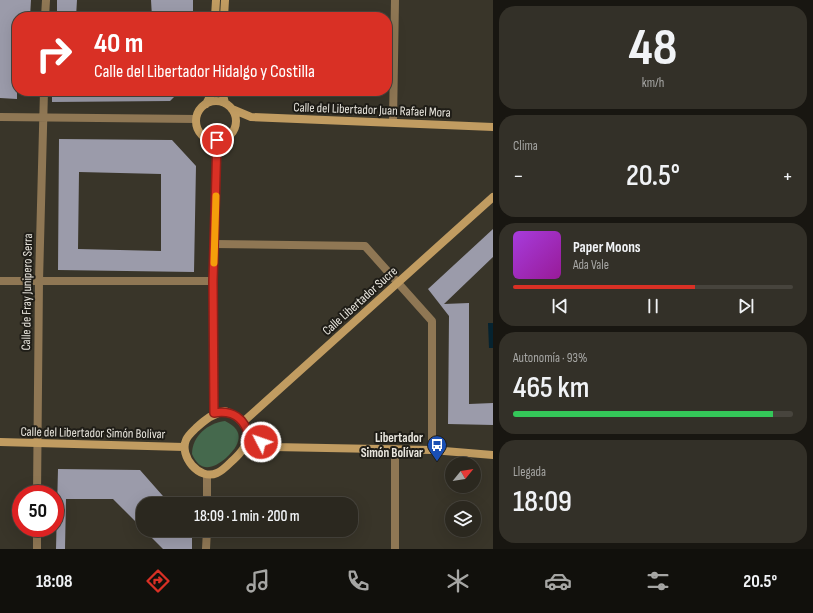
<!DOCTYPE html>
<html lang="es">
<head>
<meta charset="utf-8">
<style>
	body { margin:0; font-family:"Sofia Sans Condensed",sans-serif; background:#333028; color:#f1f3f6; height:100vh; display:flex; flex-direction:column; font-size:15px; white-space:nowrap }
	* { box-sizing:border-box; margin:0 }
	p { font-size:13px; color:#a6a6a4 }
	.icon { flex:none; width:22px; height:22px; fill:none; stroke:currentColor; stroke-width:2; stroke-linecap:round; stroke-linejoin:round }
	.map { position:relative; flex:1; overflow:hidden }
	.panel { display:flex; flex-direction:column; gap:6px; padding:6px; background:#181611; width:320px }
	.panel>* { flex:none }
	.hud { position:absolute; left:12px; top:12px; width:380px; height:84px; border-radius:16px; box-shadow:0 4px 16px #0002,0 0 0 1px #47443d; background:#d93025; color:#fff; overflow:hidden }
	.needle { width:26px; rotate:60deg }
	.fabs { position:absolute; left:445px; top:457px; display:grid; gap:8px }
	.fabs a { display:grid; place-items:center; width:36px; height:36px; border-radius:50%; background:#2b281f; box-shadow:0 4px 16px #0002,0 0 0 1px #47443d; font-size:20px }
	.speed { position:absolute; left:12px; top:485px; display:flex; gap:8px; font-size:20px; font-weight:700; text-align:center }
	.speed>* { display:grid; place-content:center; width:52px; height:52px; border-radius:50%; background:#2b281f; box-shadow:0 4px 16px #0002,0 0 0 1px #47443d; line-height:1 }
	.speed .limit { border:6px solid #d22; background:#fff; color:#111 }
	.pin { position:absolute; display:grid; place-items:center; width:34px; height:34px; color:#fff; margin:-17px; border:2px solid #fff; border-radius:50%; box-shadow:0 1px 4px #0007 }
	.me { position:absolute; width:44px; margin:-22px; rotate:311deg; stroke-linejoin:round; filter:drop-shadow(0 0 3px #0008) }
	.turn { display:flex; align-items:center; gap:14px; height:84px; padding:0 16px; font-size:18px }
	.turn .icon { width:52px; height:52px; stroke-width:2.5 }
	.turn b { display:block; font-size:28px; line-height:34px }
	.big { font-size:30px; font-weight:600; line-height:1.1 }
	.panel .card { flex:1; display:flex; flex-direction:column; justify-content:center; gap:6px; min-width:0; padding:0 14px; border-radius:16px; background:#333028 }
	.panel .dial { align-items:center; gap:0 }
	.dial b { font-size:52px; line-height:1 }
	.song { display:flex; align-items:center; gap:12px }
	.cover { width:48px; height:48px; border-radius:6px; background:linear-gradient(135deg,hsl(280 70% 55%),hsl(300 70% 35%)) }
	.played { height:4px; border-radius:2px; background:linear-gradient(90deg,#d93025 65%,#47443d 65%) }
	.keys { display:flex; justify-content:space-around; direction:ltr }
	.heat { display:flex; justify-content:space-between; align-items:center; font-size:22px; direction:ltr }
	.charge { height:6px; border-radius:3px; background:linear-gradient(90deg,#34c759 93%,#47443d 0) }
	.trip { position:absolute; left:136px; top:497px; width:222px; height:40px; border-radius:16px; background:#2b281f; box-shadow:0 4px 16px #0002,0 0 0 1px #47443d; font-weight:600; line-height:40px; text-align:center }
	.dock { display:flex; height:64px; justify-content:space-around; align-items:center; background:#11100c; color:#a6a6a4 }
	.dock .icon { width:28px; height:28px }
	.dock .active { color:#d93025 }
	.dock b { font-size:18px; color:#f1f3f6 }
	main { display:flex; flex:1; min-height:0 }
	.map>svg:first-child { display:block }
</style>
</head>
<body>
<main>
<div class="map">
<svg width="493" height="549" viewBox="0 0 493 549">
	<rect width="100%" height="100%" fill="#393529"/>
	<path fill="#45694d" d="M225,421C246,431 240,445 226,458C213,469 200,473 192,454C192,436 208,423 225,421Z"/>
	<path fill="#062330" d="M488,323H493V348H489Z"/>
	<path fill="#9b9baa" fill-rule="evenodd" d="M0,0H31L30,17H17V99L0,98Z
		M57,0H77L76,17H57Z
		M151,0H193V17H152Z
		M52,91H180L170,101L52,102Z
		M59,139L172,140L196,166L194,272L58,270ZM79,172L161,174V251L78,249Z
		M493,229V257L444,304L469,303V404L493,403V425L448,424L449,316L428,289Z
		M58,469L140,470L170,504H143V529L113,499H66L65,549H56Z
		M144,530H192V549H163Z"/>
	<g fill="none" stroke-linecap="round" stroke-linejoin="round">
		<path stroke="#8f7754" stroke-width="8" d="M45,17L46,0
			M0,117L196,119
			M393,122L395,0
			M214,244L365,246L432,321V450
			M0,281H213
			M37,494L39,281L44,91
			M207,504V475
			M37,549V528
			M206,549L207,530
			M395,549V449"/>
		<path stroke="#c19c61" stroke-width="8" d="M215,17L216,0
			M224,17L225,0
			M222,91L225,103
			M196 121a20 20 0 1 1 40 0a20 20 0 1 1-40 0Z
			M206,104L213,91
			M232,109L251,117L493,127
			M225,411C238,416 246,423 249,437C245,448 240,454 231,462C227,466 222,471 217,473C199,481 179,456 186,440C188,435 193,431 196,428C206,419 212,414 225,411Z
			M214,413L213,281L217,140
			M243,422L493,197
			M249,437L273,447L432,450L493,455
			M0,442L184,447"/>
	</g>
	<g fill="none" stroke-linecap="round" stroke-linejoin="round">
		<defs>
			<path id="route" d="M217,140L213,281L214,413C232,410 245,418 249,437L261,442"/>
		</defs>
		<use href="#route" stroke="#8d1f18" stroke-width="10"/>
		<use href="#route" stroke="#d93025" stroke-width="7"/>
		<path stroke="#f59e0b" stroke-width="7" d="M214,263L216,196"/>
	</g>
	<defs>
		<symbol id="bus-pin" viewBox="-11 -11 22 30"><path d="M0 17L-7.5 6A9.5 9.5 0 1 1 7.5 6Z" fill="#1a4fb4" stroke="#1f1d17"/><path d="M-5-6H5V4H4V6H2V4H-2V6H-4V4H-5ZM-3.5-4V0h7V-4ZM-3.5 1.2v1.5H-2V1.2ZM2 1.2v1.5H3.5V1.2Z" fill="#fff"/></symbol>
	</defs>
	<g fill-rule="evenodd">
		<use href="#bus-pin" x="426" y="434" width="22" height="30"/>
	</g>
	<g text-anchor="middle" dominant-baseline="central" stroke-width="4" stroke-linejoin="round" paint-order="stroke">
		<g font-size="13" fill="#e9e6de" stroke="#1f1d17">
			<text transform="translate(372 110) rotate(2)">Calle del Libertador Juan Rafael Mora</text>
			<text transform="translate(27 292) rotate(-89)">Calle de Fray Junipero Serra</text>
			<text transform="translate(360 301) rotate(-42)">Calle Libertador Sucre</text>
			<text transform="translate(93 433) rotate(1)">Calle del Libertador Simón Bolivar</text>
		</g>
		<g font-size="13" font-weight="bold" fill="#e9e6de" stroke="#1f1d17" text-anchor="end">
			<text x="423" y="438">Libertador<tspan x="423" dy="15">Simón Bolívar</tspan></text>
		</g>
	</g>
</svg>
<div class="fabs">
<a><svg class="needle" viewBox="-14 -14 28 28"><path d="M0-13l5 13h-10z" fill="#e53935"/><path d="M0 13l5-13h-10z" fill="#a6a6a4"/></svg></a>
<a><svg class="icon" aria-label="layers" viewBox="0 0 24 24"><path d="M12 4l9 5-9 5-9-5zM3 14l9 5 9-5"/></svg></a>
</div>
<div class="speed"><div class="limit">50</div></div>
<div class="pin" style="left:217px;top:140px;background:#d93025"><svg class="icon" aria-label="arrive" viewBox="0 0 24 24"><path d="M6 21V4h12l-3 4 3 4H6"/></svg></div>
<svg class="me" style="left:261px;top:442px" viewBox="-20 -20 40 40"><circle r="17" fill="#d93025" stroke="#fff" stroke-width="3"/><path d="M0-11L8 9 0 5-8 9z" fill="#fff"/></svg>
<div class="trip">18:09 · 1 min · 200 m</div>
<div class="hud">
<div class="turn"><svg class="icon" aria-label="right" viewBox="0 0 24 24"><path d="M7 20v-9h11M14 6l5 5-5 5"/></svg><div><b>40 m</b>Calle del Libertador Hidalgo y Costilla</div></div>
</div>
</div>
<section class="panel">
<div class="card dial"><b>48</b><p>km/h</p></div>
<div class="card"><p>Clima</p>
<div class="heat"><a>−</a><b class="big">20.5°</b><a>+</a></div>
</div>
<div class="card">
<div class="song"><i class="cover"></i><div><b>Paper Moons</b><p>Ada Vale</p></div></div>
<div class="played"></div>
<div class="keys"><svg class="icon" aria-label="previous" viewBox="0 0 24 24"><path d="M18 5L8 12l10 7zM5 5v14"/></svg><svg class="icon" aria-label="pause" viewBox="0 0 24 24"><path d="M8 5v14M16 5v14"/></svg><svg class="icon" aria-label="next" viewBox="0 0 24 24"><path d="M6 5l10 7-10 7zM19 5v14"/></svg></div>
</div>
<div class="card"><p>Autonomía · 93%</p><b class="big">465 km</b><div class="charge"></div></div>
<div class="card"><p>Llegada</p><b class="big">18:09</b></div>
</section>
</main>
<nav class="dock">
<b>18:08</b>
<svg class="icon active" aria-label="directions" viewBox="0 0 24 24"><path d="M12 3l9 9-9 9-9-9zM9 14v-3h6M13 9l2 2-2 2"/></svg>
<svg class="icon" aria-label="music" viewBox="0 0 24 24"><path d="M9 18V5l10-2v13"/><circle cx="6" cy="18" r="3"/><circle cx="16" cy="16" r="3"/></svg>
<svg class="icon" aria-label="phone" viewBox="0 0 24 24"><path d="M5 4h4l2 5-3 2q2 4 5 5l2-3 5 2v4C11 20 4 13 5 4z"/></svg>
<svg class="icon" aria-label="climate" viewBox="0 0 24 24"><path d="M12 3v18M4 7l16 10M4 17L20 7"/></svg>
<svg class="icon" aria-label="car" viewBox="0 0 24 24"><path d="M5 17H2v-5l4-1 3-4h7l3 4 3 1v5h-3M9 17h6M6 11h13"/><circle cx="7" cy="17" r="2"/><circle cx="17" cy="17" r="2"/></svg>
<svg class="icon" aria-label="filters" viewBox="0 0 24 24"><path d="M4 7h16M4 17h16"/><circle cx="9" cy="7" r="2"/><circle cx="15" cy="17" r="2"/></svg>
<b>20.5°</b>
</nav>
</body>
</html>
